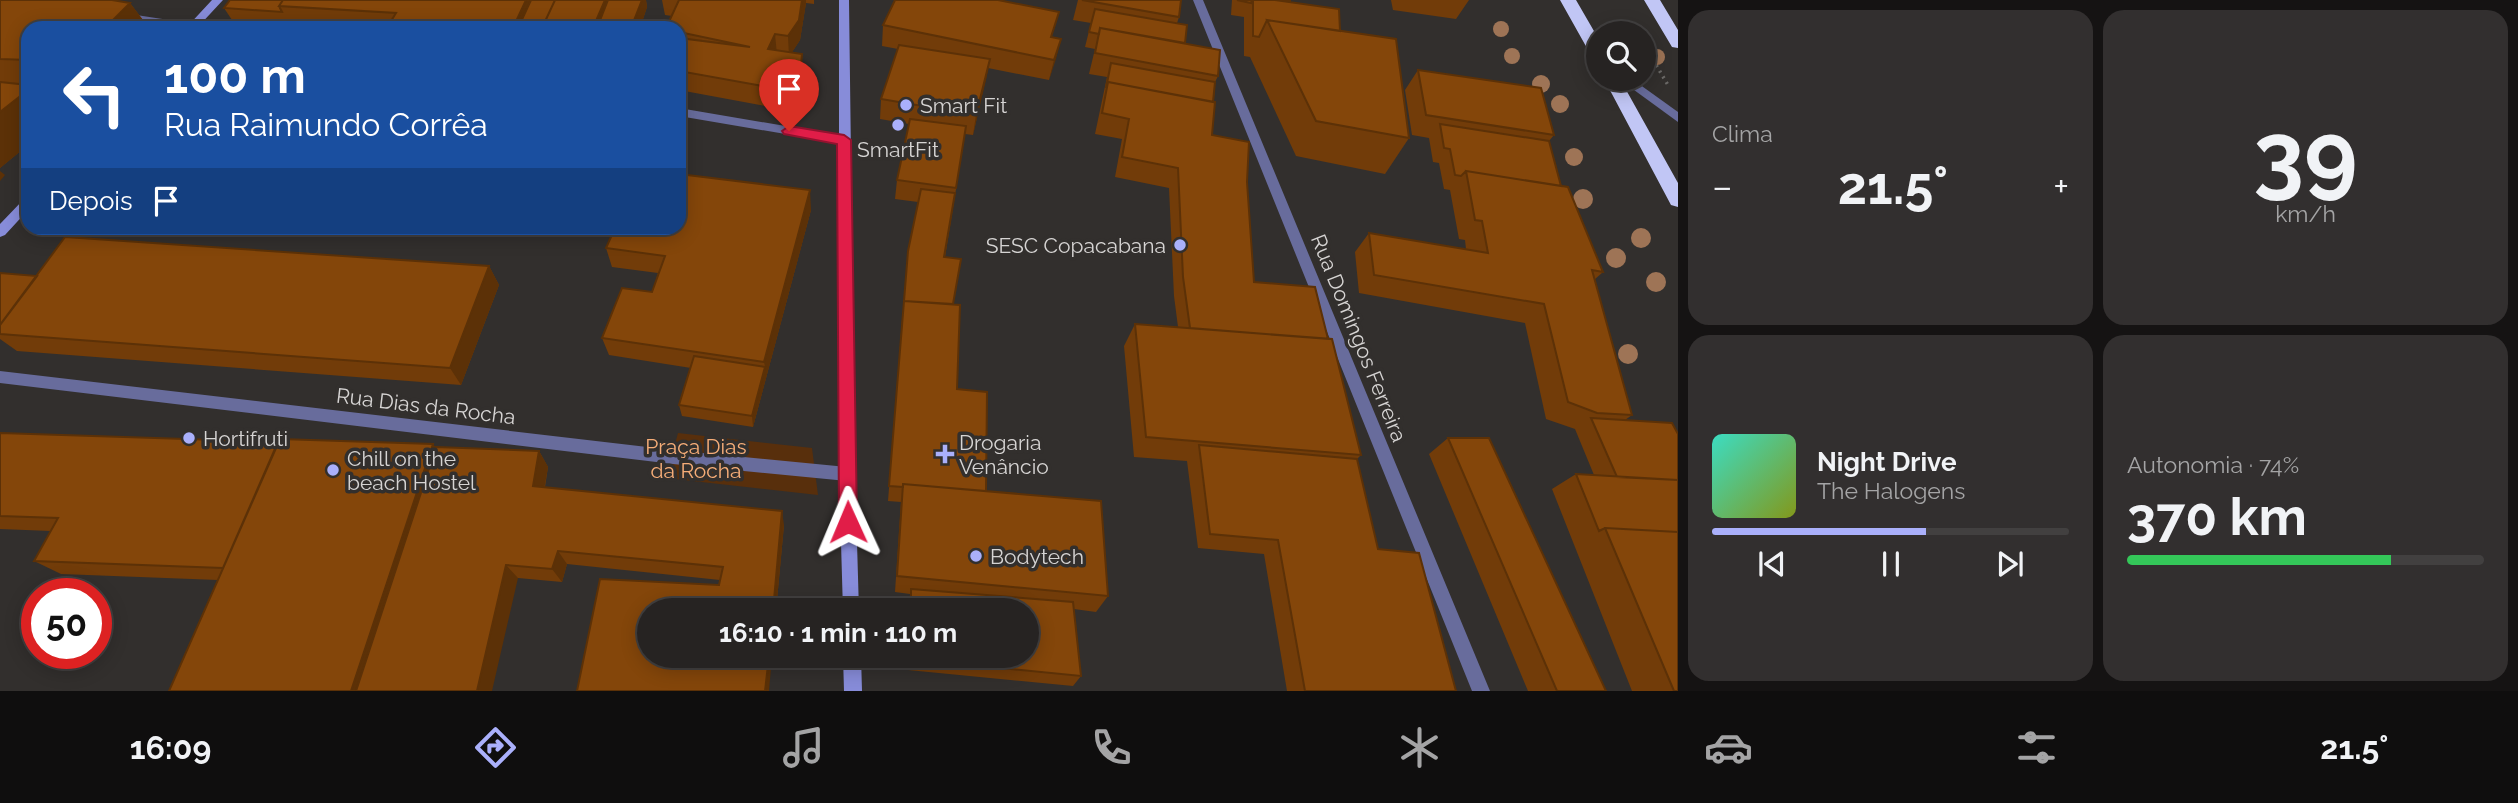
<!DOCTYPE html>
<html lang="pt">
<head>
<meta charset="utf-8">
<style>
	body { margin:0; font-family:Raleway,sans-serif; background:#322f2f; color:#f1f3f6; height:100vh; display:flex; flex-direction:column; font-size:26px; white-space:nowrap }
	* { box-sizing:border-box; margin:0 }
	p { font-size:23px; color:#a4a4a5 }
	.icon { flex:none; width:38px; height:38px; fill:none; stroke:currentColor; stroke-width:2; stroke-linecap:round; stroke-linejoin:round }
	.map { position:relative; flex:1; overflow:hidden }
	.drawer { display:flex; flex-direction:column; gap:10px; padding:10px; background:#151313; width:840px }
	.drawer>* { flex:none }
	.guide { position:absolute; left:21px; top:21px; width:665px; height:214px; border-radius:21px; box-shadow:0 4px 18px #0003,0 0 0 2px #424040; background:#1a4fa0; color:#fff; overflow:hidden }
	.buttons { position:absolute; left:1586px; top:21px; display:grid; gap:14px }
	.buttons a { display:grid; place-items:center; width:70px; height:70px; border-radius:50%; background:#262322; box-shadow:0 4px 18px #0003,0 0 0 2px #424040; font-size:35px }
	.speed { position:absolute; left:21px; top:578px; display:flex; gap:14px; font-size:35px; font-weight:700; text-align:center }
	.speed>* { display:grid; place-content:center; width:91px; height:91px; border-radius:50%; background:#262322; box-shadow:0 4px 18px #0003,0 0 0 2px #424040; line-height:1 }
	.speed .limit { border:10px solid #d22; background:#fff; color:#111 }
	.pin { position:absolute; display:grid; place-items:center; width:60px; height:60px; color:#fff; margin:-72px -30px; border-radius:50% 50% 50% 0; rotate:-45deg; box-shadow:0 0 7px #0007 }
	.pin .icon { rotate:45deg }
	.me { position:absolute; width:77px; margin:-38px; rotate:359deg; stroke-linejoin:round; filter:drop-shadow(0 0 5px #0008) }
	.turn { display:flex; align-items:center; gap:24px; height:147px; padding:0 28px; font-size:32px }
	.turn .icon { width:91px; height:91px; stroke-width:2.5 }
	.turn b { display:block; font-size:49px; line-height:60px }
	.then { display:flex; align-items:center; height:66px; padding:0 28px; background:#0003; gap:14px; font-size:26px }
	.big { font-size:52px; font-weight:700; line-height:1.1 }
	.drawer .card { flex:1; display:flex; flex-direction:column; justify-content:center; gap:10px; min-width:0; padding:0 24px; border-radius:21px; background:#322f2f }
	.drawer .dial { align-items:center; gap:0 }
	.dial b { font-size:91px; line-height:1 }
	.song { display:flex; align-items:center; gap:21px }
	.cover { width:84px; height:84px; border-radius:10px; background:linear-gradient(135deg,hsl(170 70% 55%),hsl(70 70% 35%)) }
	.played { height:7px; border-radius:4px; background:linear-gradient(90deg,#aab0fb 60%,#424040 60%) }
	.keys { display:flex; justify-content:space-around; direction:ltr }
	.heat { display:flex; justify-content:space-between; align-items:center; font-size:38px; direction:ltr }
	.charge { height:10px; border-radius:5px; background:linear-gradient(90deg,#34c759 74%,#424040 0) }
	.drawer .tiles { flex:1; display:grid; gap:10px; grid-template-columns:repeat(2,1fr) }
	.trip { position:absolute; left:637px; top:598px; width:402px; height:70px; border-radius:35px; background:#262322; box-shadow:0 4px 18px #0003,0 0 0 2px #424040; font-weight:700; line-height:70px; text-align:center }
	.tab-bar { display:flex; height:112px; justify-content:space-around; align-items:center; background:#0f0e0e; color:#a4a4a5 }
	.tab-bar .icon { width:49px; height:49px }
	.tab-bar .active { color:#aab0fb }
	.tab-bar b { font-size:32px; color:#f1f3f6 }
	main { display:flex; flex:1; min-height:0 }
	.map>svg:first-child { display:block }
</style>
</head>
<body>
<main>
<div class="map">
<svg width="1678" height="691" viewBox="0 0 1678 691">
	<rect width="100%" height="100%" fill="#322f2d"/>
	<path fill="#582f0c" d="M678,433L812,448L818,495L666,478Z"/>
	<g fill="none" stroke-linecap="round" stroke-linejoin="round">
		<path stroke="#6b6967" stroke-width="3.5" stroke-dasharray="2 4.5" stroke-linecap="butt" d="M1630,22L1637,33
			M1643,43L1668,85"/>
		<path fill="#686c9c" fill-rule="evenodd" d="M1619,79H1632L1678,112V122Z"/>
		<path fill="#686c9c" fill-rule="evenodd" d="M1193,0H1203L1490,691H1472Z
			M123,13L202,25L207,28H180L119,18V14Z
			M679,108L844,136L850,140L844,144L679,116Z
			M0,371L673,450L847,467L852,469L855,474L852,479L847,481L673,464L0,383Z"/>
		<path fill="#878cd9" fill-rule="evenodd" d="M212,0H223L197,28H186Z
			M839,0H849L855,474L859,611H843L839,474Z
			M28,197V210L5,235L0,237V224L24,199Z
			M843,656H861L862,691H844Z"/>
		<path fill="#c1c6f5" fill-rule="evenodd" d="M1560,0H1576L1598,38V58L1592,57Z
			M1644,0H1660L1678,30V48L1672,47Z
			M1604,79H1620L1678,183V207L1671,205Z"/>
	</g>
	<g fill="#9e7456">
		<circle cx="1501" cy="29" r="8"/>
		<circle cx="1512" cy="56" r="8"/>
		<circle cx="1657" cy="57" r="8"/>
		<circle cx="1541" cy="84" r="9"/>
		<circle cx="1560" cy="104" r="9"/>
		<circle cx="1574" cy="157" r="9"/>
		<circle cx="1583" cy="199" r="10"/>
		<circle cx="1641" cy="238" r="10"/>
		<circle cx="1616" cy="258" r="10"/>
		<circle cx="1656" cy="282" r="10"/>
		<circle cx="1628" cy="354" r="10"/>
	</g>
	<path fill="#723c09" d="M0,0L130,3L149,28H28V145L0,168Z
		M230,0H607L608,2V0H646L647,7L640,28H319L234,23L224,8Z
		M662,0H814V4L806,3L800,40L792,52L802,54V74L801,98L781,109L679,90V28L672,16L665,15Z
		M1078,0H1181L1179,17L1177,23L1185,43L1218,76L1215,82L1212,135L1247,182L1254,282L1328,339L1361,455L1357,459L1378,549L1456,691H1287L1264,554L1198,548L1187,461L1134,457L1124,346L1135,324L1178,327L1174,296L1169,188L1115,177L1122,139L1095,134L1107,77L1089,74L1095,49L1085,47L1091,23L1073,20Z
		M1232,0H1290V2L1340,31L1409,138L1385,174L1296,156L1250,57L1244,56V17L1231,15Z
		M1391,0H1469L1456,19L1393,10Z
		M883,25L1053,37L1061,39L1049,80L988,68L973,135L965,134L945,257L953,304L957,389L986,491L1108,596L1096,612L1074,609L1081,676L1073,686L908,670V656H1027V611H909L910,594L895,592L901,502L888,501L902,319L918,202L895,199L897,180L909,124L880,119L881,99L898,49L882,46Z
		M1418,70L1554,135L1549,141L1561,186L1603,272L1594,280L1632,415L1625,420L1678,691H1632L1552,489L1576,474L1594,475L1575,429L1546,419L1525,323L1359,293L1355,252L1369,233L1466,249L1465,240L1459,239L1450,190L1444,189L1439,163L1433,162L1429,138L1412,135L1405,90Z
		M811,210L753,427L682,416L679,405L691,368L609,355L602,338L652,292L658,273L612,267L606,248Z
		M489,266L499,285L461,385L17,351L0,339V273L37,276Z
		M0,433L278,442L433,444L435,448L539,451L548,467L545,487L784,525L776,611H649L719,585L720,580L567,564L562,582L518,578L218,580L61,574L34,561L51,531L0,529Z
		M1448,438L1606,691H1528L1429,454Z"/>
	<path fill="#5c3107" d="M526,0H542L530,28H513Z
		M605,0H607L611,17L607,28H593Z
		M642,0H646L647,7L640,28H631Z
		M802,0H806V3L800,40L789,57L788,36Z
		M130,3L149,28H105Z
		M775,34L777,55L768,49Z
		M1061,39L1056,59L1049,80L1054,60Z
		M802,54V74L801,98L781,109L780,89Z
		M990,59L986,80L973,135L976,115Z
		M28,90V145L0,168V112Z
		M0,171L5,175L0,181Z
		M810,190L811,210L753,427L752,416L765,367L764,362Z
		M489,266L499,285L461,385L450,368Z
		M433,444L448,463L377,691H351Z
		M539,451L548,467L542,501L533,486Z
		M782,511L784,525L776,611H773Z
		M558,551L567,564L562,582L552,569Z
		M506,565L518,578L492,691H477Z
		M769,656H772L769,691H765Z"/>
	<path fill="#84460a" stroke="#5c3107" stroke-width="2" d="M0,0H112L130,3L105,28H28V60L0,59Z
		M230,0H283L279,6L282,12L224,8Z
		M283,0H526L513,28H421L388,26L396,13L279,6Z
		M531,0H555L542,28H518Z
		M555,0H605L593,28H542Z
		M608,0H642L631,28H597Z
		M679,0H802L799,20L788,36L775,34L768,49L802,54L800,77L780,89L679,71V38L750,47L679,32V28H666Z
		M895,0H998L1059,12L1051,37L1061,39L1054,60L883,25Z
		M1082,0H1181L1179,17Z
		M1237,0H1252L1251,3Z
		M1253,0H1275L1339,9L1340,31L1267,20L1259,37L1253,36Z
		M1275,0H1290V2Z
		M1095,9L1187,25L1185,43L1100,28L1099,34L1089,32Z
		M1267,20L1396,39L1409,138L1316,121Z
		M1100,28L1220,50L1218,76L1095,53Z
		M899,45L990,59L976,115L881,99Z
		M1111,63L1215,82L1213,102L1108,82L1106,88Z
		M1418,70L1541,88L1554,135L1426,115Z
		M0,82L28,85V90L0,112Z
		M1108,82L1215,102L1212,135L1249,142L1247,182L1254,282L1315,287L1328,339L1190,328L1183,277L1178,168L1122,157L1129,119L1102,113Z
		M910,119L966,126L956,188L897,180Z
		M1440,124L1549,141L1561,186L1466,171L1461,176L1455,175L1450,149L1444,148Z
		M1466,171L1568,187L1603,272L1592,270L1632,415L1597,413L1568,402L1544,304L1374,275L1369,233L1488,253L1482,221L1475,220Z
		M679,174L810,190L764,362L602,338L622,288L652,292L665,256L606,248L615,228H679Z
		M921,189L955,193L944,257L961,259L953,304L904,301L908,251Z
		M65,237L489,266L450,368L0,334V325Z
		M0,273L37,276L0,325Z
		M904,301L960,305L957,389L987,392L986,491L903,484V487L889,486Z
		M1135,324L1332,339L1361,455L1146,437Z
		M694,356L765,367L752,416L679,405Z
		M1591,418L1672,423L1678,434V480L1617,477Z
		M0,433L278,442L223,568L34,561L58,518L0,516Z
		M1448,438H1489L1606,691H1557Z
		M280,439L433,444L351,691H169Z
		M1199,445L1357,459L1378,549L1419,553L1456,691H1305L1278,540L1210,534Z
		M436,447L539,451L533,486L782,511L773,611H649V656H769L765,691H577L600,579L719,585L723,567L558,551L552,569L506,565L477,691H356Z
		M1576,474L1678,480V532L1605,528L1599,531Z
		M903,484L1101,501L1108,596L897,576Z
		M1605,528L1678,532V691H1674Z
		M911,589L1073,602L1081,676L911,659V656H1027V611H911Z"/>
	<path fill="#e11d48" stroke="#92132f" stroke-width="2" d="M789,126L844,135L851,140L857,522L855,528L848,531L842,528L839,522L837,144L784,134L782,131Z"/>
	<g fill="#aab0fb" stroke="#322f2d" stroke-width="2.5">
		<circle cx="906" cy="105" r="7"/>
		<circle cx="898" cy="125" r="7"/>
		<circle cx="1180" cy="245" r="7"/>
		<circle cx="189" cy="438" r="7"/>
		<path d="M941.5 443.5h7v7h7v7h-7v7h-7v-7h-7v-7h7z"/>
		<circle cx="333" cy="470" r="7"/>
		<circle cx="976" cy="556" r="7"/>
	</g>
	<g text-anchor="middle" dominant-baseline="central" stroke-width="7" stroke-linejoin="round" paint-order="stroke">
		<g font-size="21" fill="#d6d4d3" stroke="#322f2d" text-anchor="start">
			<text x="920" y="105">Smart Fit</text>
			<text x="898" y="149" text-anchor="middle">SmartFit</text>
			<text x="1166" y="245" text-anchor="end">SESC Copacabana</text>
			<text x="203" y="438">Hortifruti</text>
			<text x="959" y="442">Drogaria<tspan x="959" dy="24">Venâncio</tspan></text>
			<text x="347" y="458">Chill on the<tspan x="347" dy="24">beach Hostel</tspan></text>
			<text x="990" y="556">Bodytech</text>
		</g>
		<g font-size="21" fill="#d6d4d3" stroke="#322f2d">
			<text transform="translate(1359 338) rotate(68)">Rua Domingos Ferreira</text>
			<text transform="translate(426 406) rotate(7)">Rua Dias da Rocha</text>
		</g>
		<g font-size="21" fill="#f6ad78" stroke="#322f2d">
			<text x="696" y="446">Praça Dias<tspan x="696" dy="24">da Rocha</tspan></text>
		</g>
	</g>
</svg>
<div class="buttons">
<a><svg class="icon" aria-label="search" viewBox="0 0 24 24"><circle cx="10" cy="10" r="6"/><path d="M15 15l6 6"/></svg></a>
</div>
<div class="speed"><div class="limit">50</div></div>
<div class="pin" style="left:789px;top:131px;background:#d93025"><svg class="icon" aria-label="arrive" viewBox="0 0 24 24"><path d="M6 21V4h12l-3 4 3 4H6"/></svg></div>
<svg class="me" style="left:848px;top:522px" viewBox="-20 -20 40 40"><path d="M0-17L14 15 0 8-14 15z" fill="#e11d48" stroke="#fff" stroke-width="4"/></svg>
<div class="trip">16:10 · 1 min · 110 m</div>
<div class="guide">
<div class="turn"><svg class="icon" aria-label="left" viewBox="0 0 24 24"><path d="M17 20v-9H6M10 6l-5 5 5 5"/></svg><div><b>100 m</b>Rua Raimundo Corrêa</div></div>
<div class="then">Depois<svg class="icon" aria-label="arrive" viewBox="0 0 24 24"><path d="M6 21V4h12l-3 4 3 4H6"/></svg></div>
</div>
</div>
<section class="drawer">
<div class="tiles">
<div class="card"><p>Clima</p>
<div class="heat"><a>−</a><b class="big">21.5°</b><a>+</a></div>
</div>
<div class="card dial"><b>39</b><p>km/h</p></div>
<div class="card">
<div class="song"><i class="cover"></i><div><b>Night Drive</b><p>The Halogens</p></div></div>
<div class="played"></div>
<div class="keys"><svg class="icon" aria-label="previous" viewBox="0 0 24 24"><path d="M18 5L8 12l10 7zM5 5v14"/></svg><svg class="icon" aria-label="pause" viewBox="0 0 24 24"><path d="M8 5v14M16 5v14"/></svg><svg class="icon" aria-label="next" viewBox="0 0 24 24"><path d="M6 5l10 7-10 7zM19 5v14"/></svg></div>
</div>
<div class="card"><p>Autonomia · 74%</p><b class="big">370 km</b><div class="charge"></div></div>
</div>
</section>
</main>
<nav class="tab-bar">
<b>16:09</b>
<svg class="icon active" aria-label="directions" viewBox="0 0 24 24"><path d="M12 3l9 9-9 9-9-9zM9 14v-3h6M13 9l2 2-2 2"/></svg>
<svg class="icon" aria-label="music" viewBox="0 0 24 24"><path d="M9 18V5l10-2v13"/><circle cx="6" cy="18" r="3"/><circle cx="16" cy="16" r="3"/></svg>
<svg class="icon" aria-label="phone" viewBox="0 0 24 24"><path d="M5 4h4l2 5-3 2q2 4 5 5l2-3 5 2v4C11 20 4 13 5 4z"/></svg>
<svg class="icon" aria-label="climate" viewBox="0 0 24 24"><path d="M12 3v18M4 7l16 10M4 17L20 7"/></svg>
<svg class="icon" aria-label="car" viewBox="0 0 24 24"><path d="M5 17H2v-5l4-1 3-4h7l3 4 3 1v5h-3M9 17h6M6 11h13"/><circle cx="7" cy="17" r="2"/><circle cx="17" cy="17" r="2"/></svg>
<svg class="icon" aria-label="filters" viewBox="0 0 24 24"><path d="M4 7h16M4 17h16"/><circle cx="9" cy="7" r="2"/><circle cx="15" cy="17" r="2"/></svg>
<b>21.5°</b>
</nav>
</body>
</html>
